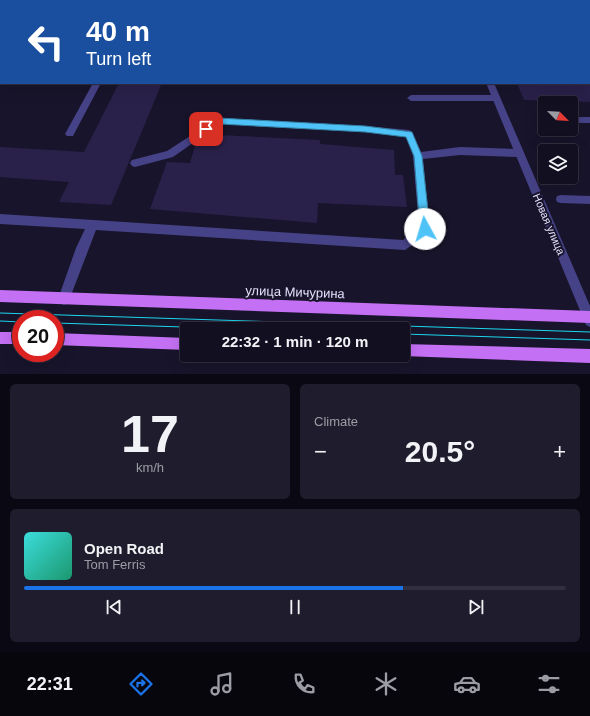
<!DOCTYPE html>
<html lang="en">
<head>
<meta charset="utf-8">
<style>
	body { margin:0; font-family:Arial,sans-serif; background:#1f1d2d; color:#f1f3f6; height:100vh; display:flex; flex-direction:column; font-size:15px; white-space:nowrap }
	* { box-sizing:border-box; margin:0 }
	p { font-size:13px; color:#9c9ca5 }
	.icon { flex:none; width:22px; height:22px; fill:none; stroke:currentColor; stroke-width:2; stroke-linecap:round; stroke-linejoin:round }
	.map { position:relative; height:374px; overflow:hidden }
	.panel { display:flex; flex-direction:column; gap:10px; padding:10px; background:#0a0812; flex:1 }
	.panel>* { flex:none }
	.guide { position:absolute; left:0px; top:0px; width:590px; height:84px; box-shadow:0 4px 16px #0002,0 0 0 1px #312f3e; background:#1a4fa0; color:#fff; overflow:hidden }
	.needle { width:26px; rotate:114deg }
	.fabs { position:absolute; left:538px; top:96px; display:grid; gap:8px }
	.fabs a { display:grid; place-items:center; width:40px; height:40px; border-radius:4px; background:#120f20; box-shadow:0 4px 16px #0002,0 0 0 1px #312f3e; font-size:20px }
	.speed { position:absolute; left:12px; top:310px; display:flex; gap:8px; font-size:20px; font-weight:700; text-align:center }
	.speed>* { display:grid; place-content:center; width:52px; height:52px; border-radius:50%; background:#120f20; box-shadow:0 4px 16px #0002,0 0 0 1px #312f3e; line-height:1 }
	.speed .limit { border:6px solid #d22; background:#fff; color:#111 }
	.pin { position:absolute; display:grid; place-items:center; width:34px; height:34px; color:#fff; margin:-17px; border-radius:8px; box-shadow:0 2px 6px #0006 }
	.me { position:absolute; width:44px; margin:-22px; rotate:354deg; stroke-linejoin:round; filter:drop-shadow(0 0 3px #0008) }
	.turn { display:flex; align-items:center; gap:14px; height:84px; padding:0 20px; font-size:18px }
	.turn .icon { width:52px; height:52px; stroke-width:2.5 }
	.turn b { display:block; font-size:28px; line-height:34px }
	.big { font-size:30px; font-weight:600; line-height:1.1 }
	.panel .card { flex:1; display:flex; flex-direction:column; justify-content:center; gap:6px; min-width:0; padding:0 14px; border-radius:6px; background:#1f1d2d }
	.panel .dial { align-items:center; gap:0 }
	.dial b { font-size:52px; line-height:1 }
	.song { display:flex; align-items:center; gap:12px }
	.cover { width:48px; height:48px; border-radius:6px; background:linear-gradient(135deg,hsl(180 70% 55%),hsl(160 70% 35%)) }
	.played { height:4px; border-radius:2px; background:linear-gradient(90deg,#1a73e8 70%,#312f3e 70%) }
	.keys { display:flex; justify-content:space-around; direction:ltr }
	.heat { display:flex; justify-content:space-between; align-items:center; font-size:22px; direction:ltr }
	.panel .tiles { flex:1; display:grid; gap:10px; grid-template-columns:1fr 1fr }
	.card:last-child { grid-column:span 2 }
	.trip { position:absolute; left:180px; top:322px; width:230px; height:40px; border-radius:4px; background:#120f20; box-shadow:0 4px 16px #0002,0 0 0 1px #312f3e; font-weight:600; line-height:40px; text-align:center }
	.menu { display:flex; height:64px; justify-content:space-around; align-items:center; background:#07060d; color:#9c9ca5 }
	.menu .icon { width:28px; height:28px }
	.menu .current { color:#1a73e8 }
	.menu b { font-size:18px; color:#f1f3f6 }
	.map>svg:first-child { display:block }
</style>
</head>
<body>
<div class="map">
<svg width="590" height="374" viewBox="0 0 590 374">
	<rect width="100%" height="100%" fill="#18142b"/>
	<path fill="#2a214b" d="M119,83H162L111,205L59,202L69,182L0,177V147L84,152Z
		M517,83H590V102L524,100Z
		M218,135L320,140V144L394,150L395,175H403L407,207L318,203L317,223L150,209L167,162L190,163L196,142Z"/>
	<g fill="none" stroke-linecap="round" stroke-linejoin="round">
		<path fill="#464287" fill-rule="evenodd" d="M46,0H53L46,1Z
			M116,0H123L116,1Z
			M0,56H1V62H0Z
			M589,72H590V78H589Z
			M93,83H101L73,136H67L65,134Z
			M411,95H496L500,98L496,101H411L407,98Z
			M571,117H590V123H571Z
			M218,118L365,126L409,130L412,132L421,152L460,147L519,149L524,153L519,157L460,155L423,159L430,229L429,233L405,250L96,230L68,303L64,305L60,303L58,299L76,248L85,229L0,224V214L403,240L419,227L413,156L406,137L365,132L220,124L173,157L135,167L132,166L130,163L132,160L167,151Z
			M561,195L590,196V204L561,203L557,202L556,199L557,196Z"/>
		<path fill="#464287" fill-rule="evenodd" d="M456,0H463V1H456Z
			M486,83H494L590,306V327L586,325Z"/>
		<path fill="#c470f4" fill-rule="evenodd" d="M9,0H16L9,1Z
			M0,8H1L0,13Z
			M0,290L590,311V323L0,302Z
			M0,332H21V344H0Z
			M55,333L187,338V350L55,345Z
			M403,344L590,349V363L403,356L399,355H403Z"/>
		<path stroke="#1bd7ee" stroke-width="1" d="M0,313L590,332
			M0,321L21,322
			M55,323L248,329
			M403,334L590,340"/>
	</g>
	<path fill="#4fc3f7" stroke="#337fa1" d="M218,118L365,126L412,132L422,156L430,229L429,232H422L420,229L414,156L406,137L365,132L220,124L209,131H204V127Z"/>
	<g text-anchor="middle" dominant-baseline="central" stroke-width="4" stroke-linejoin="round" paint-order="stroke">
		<g font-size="11" fill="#e4e0fd" stroke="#18142b">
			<text transform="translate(549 224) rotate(67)">Новая улица</text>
		</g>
		<g font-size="13" fill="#e4e0fd" stroke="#18142b">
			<text transform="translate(295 292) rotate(2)">улица Мичурина</text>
		</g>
	</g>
</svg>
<div class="fabs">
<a><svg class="needle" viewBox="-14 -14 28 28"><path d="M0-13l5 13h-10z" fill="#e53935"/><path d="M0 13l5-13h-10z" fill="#9c9ca5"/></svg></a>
<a><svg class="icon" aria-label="layers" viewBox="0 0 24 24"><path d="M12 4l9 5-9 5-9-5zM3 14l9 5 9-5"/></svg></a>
</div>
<div class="speed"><div class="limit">20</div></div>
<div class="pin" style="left:206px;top:129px;background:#d93025"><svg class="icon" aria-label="arrive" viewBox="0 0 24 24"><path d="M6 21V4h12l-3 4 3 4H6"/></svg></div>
<svg class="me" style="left:425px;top:229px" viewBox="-20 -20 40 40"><circle r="19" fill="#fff"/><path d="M0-13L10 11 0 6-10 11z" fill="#4fc3f7"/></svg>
<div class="trip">22:32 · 1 min · 120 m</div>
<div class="guide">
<div class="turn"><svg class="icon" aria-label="left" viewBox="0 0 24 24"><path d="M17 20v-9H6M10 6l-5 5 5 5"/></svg><div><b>40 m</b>Turn left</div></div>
</div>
</div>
<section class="panel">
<div class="tiles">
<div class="card dial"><b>17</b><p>km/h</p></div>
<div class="card"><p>Climate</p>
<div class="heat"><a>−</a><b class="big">20.5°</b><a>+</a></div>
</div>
<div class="card">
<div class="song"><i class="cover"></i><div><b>Open Road</b><p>Tom Ferris</p></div></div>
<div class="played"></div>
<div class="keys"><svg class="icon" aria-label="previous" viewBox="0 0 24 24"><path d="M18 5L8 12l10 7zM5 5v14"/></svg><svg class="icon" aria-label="pause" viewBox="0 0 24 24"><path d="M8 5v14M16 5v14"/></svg><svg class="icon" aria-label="next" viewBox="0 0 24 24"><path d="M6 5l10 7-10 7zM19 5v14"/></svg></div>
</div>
</div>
</section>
<nav class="menu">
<b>22:31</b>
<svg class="icon current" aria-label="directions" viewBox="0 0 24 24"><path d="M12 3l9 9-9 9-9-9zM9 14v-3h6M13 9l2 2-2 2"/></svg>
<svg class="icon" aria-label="music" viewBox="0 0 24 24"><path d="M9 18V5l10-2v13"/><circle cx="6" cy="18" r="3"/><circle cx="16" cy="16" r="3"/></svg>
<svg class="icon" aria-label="phone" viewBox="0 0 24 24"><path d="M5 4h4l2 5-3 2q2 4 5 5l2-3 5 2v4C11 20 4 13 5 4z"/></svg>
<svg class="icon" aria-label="climate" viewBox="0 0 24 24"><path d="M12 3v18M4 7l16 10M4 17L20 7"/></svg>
<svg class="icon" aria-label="car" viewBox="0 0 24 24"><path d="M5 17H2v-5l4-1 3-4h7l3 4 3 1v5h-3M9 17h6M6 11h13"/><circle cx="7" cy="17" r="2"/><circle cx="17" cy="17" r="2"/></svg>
<svg class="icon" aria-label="filters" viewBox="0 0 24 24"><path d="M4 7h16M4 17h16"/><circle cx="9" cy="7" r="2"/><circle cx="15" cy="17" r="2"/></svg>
</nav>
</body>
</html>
